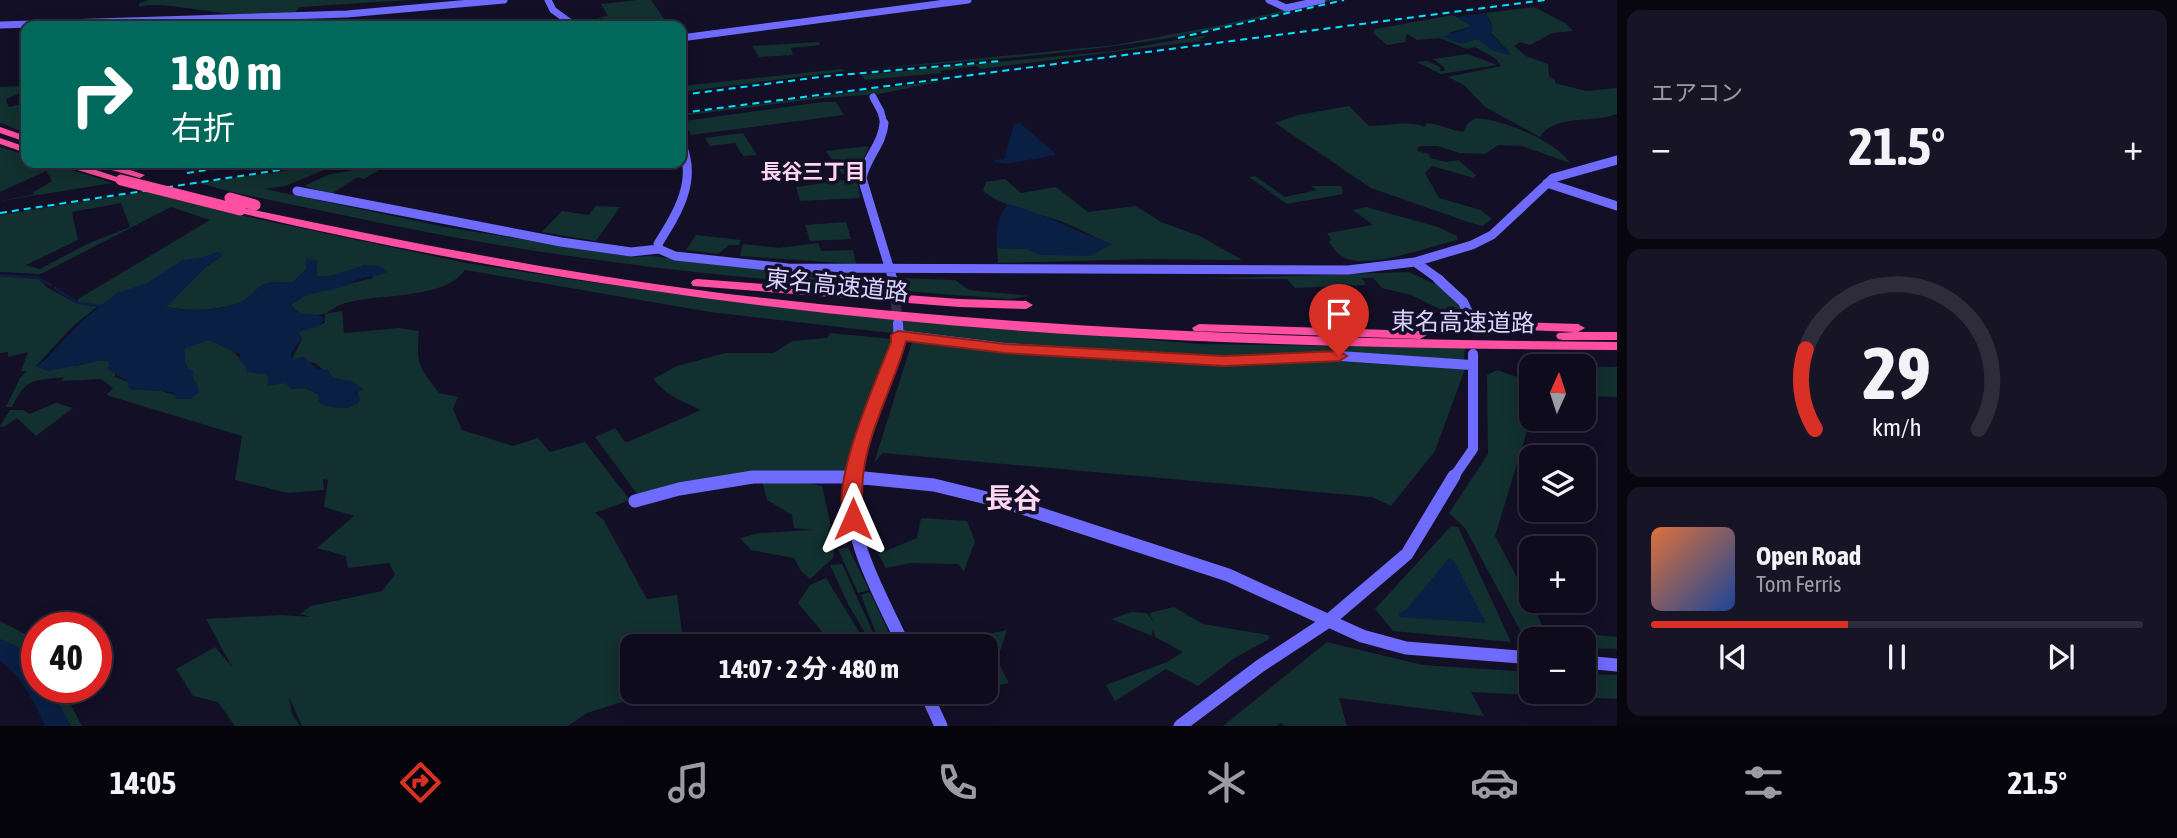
<!DOCTYPE html>
<html lang="ja">
<head>
<meta charset="utf-8">
<style>
	body { margin:0; font-family:"Asap Condensed","Noto Sans JP",sans-serif; background:#171425; color:#f1f3f6; height:100vh; display:flex; flex-direction:column; font-size:26px; white-space:nowrap }
	* { box-sizing:border-box; margin:0 }
	p { font-size:23px; color:#9b9ba3 }
	.icon { flex:none; width:38px; height:38px; fill:none; stroke:currentColor; stroke-width:2; stroke-linecap:round; stroke-linejoin:round }
	.map { position:relative; flex:1; overflow:hidden }
	.details { display:flex; flex-direction:column; gap:10px; padding:10px; background:#08060f; width:560px }
	.details>* { flex:none }
	.banner { position:absolute; left:21px; top:21px; width:665px; height:147px; border-radius:14px; box-shadow:0 4px 18px #0003,0 0 0 2px #2e2b3b; background:#00695c; color:#fff; overflow:hidden }
	.needle { width:46px; rotate:3deg }
	.fabs { position:absolute; left:1519px; top:354px; display:grid; gap:14px }
	.fabs a { display:grid; place-items:center; width:77px; height:77px; border-radius:14px; background:#0e0b1c; box-shadow:0 4px 18px #0003,0 0 0 2px #2e2b3b; font-size:35px }
	.speed { position:absolute; left:21px; top:612px; display:flex; gap:14px; font-size:35px; font-weight:700; text-align:center }
	.speed>* { display:grid; place-content:center; width:91px; height:91px; border-radius:50%; background:#0e0b1c; box-shadow:0 4px 18px #0003,0 0 0 2px #2e2b3b; line-height:1 }
	.speed .limit { border:10px solid #d22; background:#fff; color:#111 }
	.pin { position:absolute; display:grid; place-items:center; width:60px; height:60px; color:#fff; margin:-72px -30px; border-radius:50% 50% 50% 0; rotate:-45deg; box-shadow:0 0 7px #0007 }
	.pin .icon { rotate:45deg }
	.me { position:absolute; width:77px; margin:-38px; rotate:0deg; stroke-linejoin:round; filter:drop-shadow(0 0 5px #0008) }
	.turn { display:flex; align-items:center; gap:24px; height:147px; padding:0 35px; font-size:32px }
	.turn .icon { width:91px; height:91px; stroke-width:2.5 }
	.turn b { display:block; font-size:49px; line-height:60px }
	.big { font-size:52px; font-weight:700; line-height:1.1 }
	.details .widget { flex:1; display:flex; flex-direction:column; justify-content:center; gap:10px; min-width:0; padding:0 24px; border-radius:14px; background:#171425 }
	.details .dial { align-items:center; gap:0 }
	.dial svg { height:182px; overflow:visible; fill:none; stroke:#2e2b3b; stroke-width:7; stroke-linecap:round; text-anchor:middle }
	.dial text { fill:#f1f3f6; stroke:none }
	.song { display:flex; align-items:center; gap:21px }
	.cover { width:84px; height:84px; border-radius:10px; background:linear-gradient(135deg,hsl(20 70% 55%),hsl(220 70% 35%)) }
	.played { height:7px; border-radius:4px; background:linear-gradient(90deg,#d93025 40%,#2e2b3b 40%) }
	.keys { display:flex; justify-content:space-around; direction:ltr }
	.heat { display:flex; justify-content:space-between; align-items:center; font-size:38px; direction:ltr }
	.trip { position:absolute; left:620px; top:634px; width:378px; height:70px; border-radius:14px; background:#0e0b1c; box-shadow:0 4px 18px #0003,0 0 0 2px #2e2b3b; font-weight:700; line-height:70px; text-align:center }
	.tabs { display:flex; height:112px; justify-content:space-around; align-items:center; background:#06040b; color:#9b9ba3 }
	.tabs .icon { width:49px; height:49px }
	.tabs .selected { color:#d93025 }
	.tabs b { font-size:32px; color:#f1f3f6 }
	main { display:flex; flex:1; min-height:0 }
	.map>svg:first-child { display:block }
</style>
</head>
<body>
<main>
<div class="map">
<svg width="1617" height="726" viewBox="0 0 1617 726">
	<rect width="100%" height="100%" fill="#130f26"/>
	<path fill="#12302f" fill-rule="evenodd" d="M149,0H409L300,7L295,12C275,13 255,14 236,14C208,13 157,0 139,7V3Z
		M638,0H651L665,20C640,23 613,35 591,20L600,18L609,25L601,17L608,16L601,4Z
		M1326,0H1335C1278,14 1221,29 1163,39C1063,55 962,62 861,70L1115,45L1222,25Z
		M1534,7L1565,23L1573,31L1552,33L1530,45L1520,42L1514,46L1526,56L1548,64L1549,76L1555,80V83L1586,91L1617,88V114C1594,123 1554,114 1540,137L1485,107L1464,85L1448,77L1501,66L1496,59L1475,47L1467,49L1440,38L1417,40L1407,34L1405,42L1387,45L1373,33L1375,29L1453,15L1472,26L1449,33L1467,41L1478,39L1509,52L1490,32L1492,25L1486,13Z
		M1207,35L1199,40H1207L981,69L976,66L940,71L942,73L865,80L861,75L1113,51Z
		M819,42L820,45L791,48L793,55L759,57L752,46Z
		M1468,54L1497,65L1441,74L1417,62L1427,61L1440,67V71H1444L1445,68L1433,59Z
		M841,69L846,71L681,92V86Z
		M948,80L879,94L823,98L681,116V114Z
		M26,86V91L6,99L9,107L26,103V133L0,123V87Z
		M823,102H836L844,115L691,135L684,121Z
		M1349,106L1369,126C1385,126 1412,120 1424,127L1427,123C1440,124 1450,130 1463,132L1468,123L1476,118C1504,120 1554,140 1570,163L1522,146L1498,145L1485,154L1460,153L1437,146H1419L1417,151L1429,154L1430,158L1447,162L1458,160L1476,175L1474,178L1432,166L1425,173L1439,198L1481,210L1492,219L1482,226L1468,222L1371,188L1275,123L1298,115Z
		M743,133L757,155L743,156L735,143L710,146L705,138Z
		M869,146L858,172L842,174L826,151Z
		M0,147L26,155V163H50L113,183L0,201L35,194L32,193L52,181L46,171L0,192Z
		M339,163H364L329,168L285,186L265,189L445,227L632,257L651,256L836,276L955,280L969,290L1030,296L1010,299C847,287 684,275 523,249C427,234 331,212 236,193L198,183Z
		M389,164L364,179L358,177L331,194L304,186L330,174Z
		M1255,176L1285,197L1317,190L1311,186H1341L1343,194L1287,204L1249,177Z
		M853,179L857,180L860,198L800,201L796,187Z
		M1005,179L1021,193L1056,187L1088,212L1136,206L1161,222L1200,236L1242,260L1144,259L998,263L997,248L1028,249L1042,255L1111,244C1095,238 1081,229 1065,223C1045,215 997,206 983,190L986,182Z
		M149,191L225,212L466,263L582,281L812,311L1199,344L1465,348L1464,360H1247L986,344L710,312L465,270C442,302 372,292 340,305C335,307 330,311 325,314L342,311L344,333L399,328L419,331C416,366 419,366 439,393L458,397L453,409L462,430L513,446L538,438L550,452L585,442L630,500L595,513L603,519L647,599L677,595L684,646H632V691H658L587,713L568,726H302L289,697L292,714L300,726H235L218,702L193,696L176,669L215,647L232,667L206,619L282,615L312,617L300,614L311,606L382,591L395,574L389,563L348,568L346,556L317,548L354,516L324,507L328,480L323,479L324,490L288,493L235,480L242,436L106,395L113,388L101,379L61,381L64,377C32,381 27,377 12,407H6L20,378L27,371H21L28,352L8,357V352L0,353V276L39,279L48,288L78,304V299L210,220L171,207L41,274L0,272V215ZM121,203L130,227L87,244L40,269L26,265L78,240L72,212ZM223,255L207,266L165,307C190,311 226,312 248,298C255,293 257,287 265,284C274,280 284,284 293,282L306,270V261L317,276L327,278L366,265L373,278L307,294L291,305C299,317 311,316 325,314V323L298,332L302,339L292,359L315,363L333,378L357,385L358,403L347,408L305,388L247,366L230,348L208,340L184,348L185,362L198,389L190,399L150,388L132,390L128,382L115,377V372L108,369L110,361L97,360L77,366H36L72,327L98,306Z
		M596,206L620,207L596,241L542,232L562,211L589,215Z
		M1366,207L1438,227L1457,236L1458,240C1432,245 1363,273 1340,255C1336,252 1332,246 1329,242L1331,239L1327,233L1373,225L1353,210Z
		M846,222L851,239L810,241L805,225Z
		M696,235L741,240L739,245H729L718,254L686,250Z
		M818,243L821,251L853,250L856,264L740,256L743,244L779,248Z
		M1409,272L1443,288L1469,317L1450,314L1411,295L1382,288L1373,278H1362L1366,285L1295,288L1287,279H1201Z
		M830,333L893,339L852,461L850,475L754,474L638,495L595,437L615,428L625,442L630,441L701,410C682,401 667,396 653,379L677,366L726,353H774L792,341L827,338Z
		M912,342L1001,352L1253,366L1330,361L1465,369L1435,451L1391,506L1372,497L883,453L874,463Z
		M1584,367H1617V397L1584,396Z
		M1497,370L1523,379L1525,397L1531,398V418L1495,536L1545,630L1617,637V649L1584,648V639H1531V645H1528L1465,528L1449,513L1488,454L1487,375Z
		M56,403L73,408L36,436L17,418L4,427L0,426L10,410H23L29,414Z
		M762,482C783,484 802,481 822,486L835,544L833,558L810,579L801,571L794,558L751,550L740,538L760,533L812,530L794,528L792,515L767,500Z
		M921,518L967,521L975,541L964,571L958,564L911,563L886,568L878,554L917,538Z
		M1451,526L1458,527L1511,642L1393,631L1375,609Z
		M848,547L869,590L858,593L838,549Z
		M842,564L879,646H873L849,606L830,565Z
		M826,578L868,646H834L798,603L810,585Z
		M870,592L895,646H881L861,595Z
		M1174,607L1203,624L1268,635L1269,639L1233,659L1198,686L1166,669L1115,701L1106,685L1167,662L1183,652L1155,637L1153,628L1152,636L1111,619L1132,612L1147,613L1154,623L1149,613Z
		M0,621L37,640V688H62L82,726H46L29,682L0,660Z
		M1007,630L997,660L1009,683L985,688V646H935Z
		M1327,642L1423,665L1531,672V691H1584V674L1617,675V699L1471,692L1484,716L1339,698L1347,726H1285L1281,723L1276,726H1223Z"/>
	<path fill="#0a1f44" d="M1486,13L1493,29L1490,33L1511,55L1493,51L1478,39L1461,44L1443,37L1472,26L1456,17Z
		M1020,123L1055,153V155L1006,164L994,162V160L1004,159L1014,124Z
		M1009,204C1044,214 1076,232 1112,244L1090,256L1042,255L1028,249L997,248C996,233 997,214 1009,204Z
		M218,252L223,255L207,266L166,307C190,312 228,312 249,297C255,292 257,287 265,284C274,280 284,284 293,282L306,270V259L317,260V276C342,280 366,253 389,272C378,276 367,276 357,280C352,282 347,285 342,287C324,293 304,291 291,306C301,319 315,310 325,319L317,327L298,332L302,339L291,353L292,359L304,357L315,368L328,370L333,378L352,381L364,389L354,393L361,398L358,403C347,410 328,410 318,401L319,394L305,388L292,389L285,383L267,386L268,377L264,374L246,372V366L239,360L240,354L208,340L184,349L186,367L194,372L192,378L197,384L199,393L190,399H177L172,392L129,389L128,382L108,369L110,362L104,360L47,371L36,366L46,359L86,317L117,293L147,283L183,260L200,258Z
		M1449,558L1454,561L1486,623L1400,617L1399,613L1407,609Z"/>
	<g fill="none" stroke-linecap="round" stroke-linejoin="round">
		<path stroke="#0a1f44" stroke-width="2" d="M0,275L36,277L42,280"/>
		<path stroke="#0a1f44" stroke-width="2.5" d="M39,279L51,285
			M55,288L78,303L99,306"/>
		<path fill="#0a1f44" fill-rule="evenodd" d="M0,639C27,649 37,660 37,688H51L71,726H45C34,702 23,677 0,661Z"/>
		<path stroke="#312d47" stroke-width="10" stroke-dasharray="10 5" stroke-linecap="butt" d="M894,287L898,323"/>
		<path stroke="#6f6bff" stroke-width="7" d="M548,0L553,10L575,26
			M1269,0L1286,8L1322,0
			M0,25L347,14L504,0
			M681,38L968,0
			M873,97L881,112L884,124"/>
		<path stroke="#6f6bff" stroke-width="9" d="M884,123C883,143 866,158 862,178L893,280
			M1547,183L1617,206
			M297,191L561,242L631,252L659,249L675,256L788,268L1348,270L1415,262L1472,245L1492,235L1553,178L1617,160
			M659,249L658,244C678,212 698,180 681,143
			M1415,262L1440,280"/>
		<path stroke="#6f6bff" stroke-width="10" d="M892,279L894,287
			M1438,279L1463,302L1471,319
			M899,335L1005,348L1224,361L1339,356L1471,365
			M749,478H860
			M853,478L870,415L899,342L898,323
			M1453,478L1473,449V354"/>
		<path stroke="#6f6bff" stroke-width="13" d="M853,476C845,539 879,591 904,646
			M635,501L679,489L753,477H854L934,485L1007,503L1228,575L1362,636L1406,648L1531,658
			M1584,662L1617,665
			M925,691L941,726
			M1180,726L1260,666L1327,622L1407,554L1454,476"/>
		<path fill="#ff4fa3" fill-rule="evenodd" d="M0,127L26,136V142L0,133Z
			M0,138L26,147V153L0,144Z
			M60,163H75L126,180L121,183L117,182L61,165Z
			M93,163H109L145,175L140,178L94,165Z
			M240,207C410,243 581,277 755,297C1041,330 1329,340 1617,342V350C1444,349 1272,346 1100,336C810,319 519,279 236,212L234,210Z
			M697,279L959,299L1026,301L1033,305L1026,309L959,307L693,286L691,283L693,280Z
			M1481,321L1578,324L1585,328L1578,332H1617V340H1563L1558,339L1556,336L1558,333L1575,332L1476,328L1474,325L1476,322Z
			M1199,324L1420,331L1427,335L1420,339L1194,331L1192,328Z"/>
		<path stroke="#00e5ff" stroke-width="2" stroke-dasharray="7 5" stroke-linecap="butt" d="M1178,38L1344,0
			M681,95L828,76L1001,61
			M681,113L1545,0
			M187,173L251,163
			M0,213L325,163"/>
		<path stroke="#ff4fa3" stroke-width="11" d="M121,180L240,210
			M230,198L255,205"/>
	</g>
	<path fill="#d93025" stroke="#8d1f18" stroke-width="2" d="M898,331L1005,344L1224,356L1339,351L1347,356L1339,361L1224,366L1005,353L906,341C894,385 868,430 863,476C862,485 862,519 859,524H846C826,490 877,379 891,342V335Z"/>
	<g text-anchor="middle" dominant-baseline="central" stroke-width="7" stroke-linejoin="round" paint-order="stroke">
		<g font-size="21" font-weight="bold" fill="#ffd6f0" stroke="#130f26">
			<text x="813" y="171">長谷三丁目</text>
		</g>
		<g font-size="24" fill="#d9d4ff" stroke="#130f26">
			<text transform="translate(837 285) rotate(6)">東名高速道路</text>
			<text transform="translate(1463 322) rotate(1)">東名高速道路</text>
		</g>
		<g font-size="28" font-weight="bold" fill="#ffd6f0" stroke="#130f26">
			<text x="1013" y="498">長谷</text>
		</g>
	</g>
</svg>
<div class="fabs">
<a><svg class="needle" viewBox="-14 -14 28 28"><path d="M0-13l5 13h-10z" fill="#e53935"/><path d="M0 13l5-13h-10z" fill="#9b9ba3"/></svg></a>
<a><svg class="icon" aria-label="layers" viewBox="0 0 24 24"><path d="M12 4l9 5-9 5-9-5zM3 14l9 5 9-5"/></svg></a>
<a>+</a>
<a>−</a>
</div>
<div class="speed"><div class="limit">40</div></div>
<div class="pin" style="left:1339px;top:356px;background:#d93025"><svg class="icon" aria-label="arrive" viewBox="0 0 24 24"><path d="M6 21V4h12l-3 4 3 4H6"/></svg></div>
<svg class="me" style="left:853px;top:519px" viewBox="-20 -20 40 40"><path d="M0-17L14 15 0 8-14 15z" fill="#d93025" stroke="#fff" stroke-width="4"/></svg>
<div class="trip">14:07 · 2 分 · 480 m</div>
<div class="banner">
<div class="turn"><svg class="icon" aria-label="right" viewBox="0 0 24 24"><path d="M7 20v-9h11M14 6l5 5-5 5"/></svg><div><b>180 m</b>右折</div></div>
</div>
</div>
<section class="details">
<div class="widget"><p>エアコン</p>
<div class="heat"><a>−</a><b class="big">21.5°</b><a>+</a></div>
</div>
<div class="widget dial"><svg viewBox="0 0 100 80">
<path d="M14 69A42 42 0 1 1 86 69"/>
<path d="M14 69A42 42 0 0 1 10 34" stroke="#d93025"/>
<text x="50" y="56" font-size="32" font-weight="700">29</text>
<text x="50" y="72" font-size="11">km/h</text>
</svg></div>
<div class="widget">
<div class="song"><i class="cover"></i><div><b>Open Road</b><p>Tom Ferris</p></div></div>
<div class="played"></div>
<div class="keys"><svg class="icon" aria-label="previous" viewBox="0 0 24 24"><path d="M18 5L8 12l10 7zM5 5v14"/></svg><svg class="icon" aria-label="pause" viewBox="0 0 24 24"><path d="M8 5v14M16 5v14"/></svg><svg class="icon" aria-label="next" viewBox="0 0 24 24"><path d="M6 5l10 7-10 7zM19 5v14"/></svg></div>
</div>
</section>
</main>
<nav class="tabs">
<b>14:05</b>
<svg class="icon selected" aria-label="directions" viewBox="0 0 24 24"><path d="M12 3l9 9-9 9-9-9zM9 14v-3h6M13 9l2 2-2 2"/></svg>
<svg class="icon" aria-label="music" viewBox="0 0 24 24"><path d="M9 18V5l10-2v13"/><circle cx="6" cy="18" r="3"/><circle cx="16" cy="16" r="3"/></svg>
<svg class="icon" aria-label="phone" viewBox="0 0 24 24"><path d="M5 4h4l2 5-3 2q2 4 5 5l2-3 5 2v4C11 20 4 13 5 4z"/></svg>
<svg class="icon" aria-label="climate" viewBox="0 0 24 24"><path d="M12 3v18M4 7l16 10M4 17L20 7"/></svg>
<svg class="icon" aria-label="car" viewBox="0 0 24 24"><path d="M5 17H2v-5l4-1 3-4h7l3 4 3 1v5h-3M9 17h6M6 11h13"/><circle cx="7" cy="17" r="2"/><circle cx="17" cy="17" r="2"/></svg>
<svg class="icon" aria-label="filters" viewBox="0 0 24 24"><path d="M4 7h16M4 17h16"/><circle cx="9" cy="7" r="2"/><circle cx="15" cy="17" r="2"/></svg>
<b>21.5°</b>
</nav>
</body>
</html>
